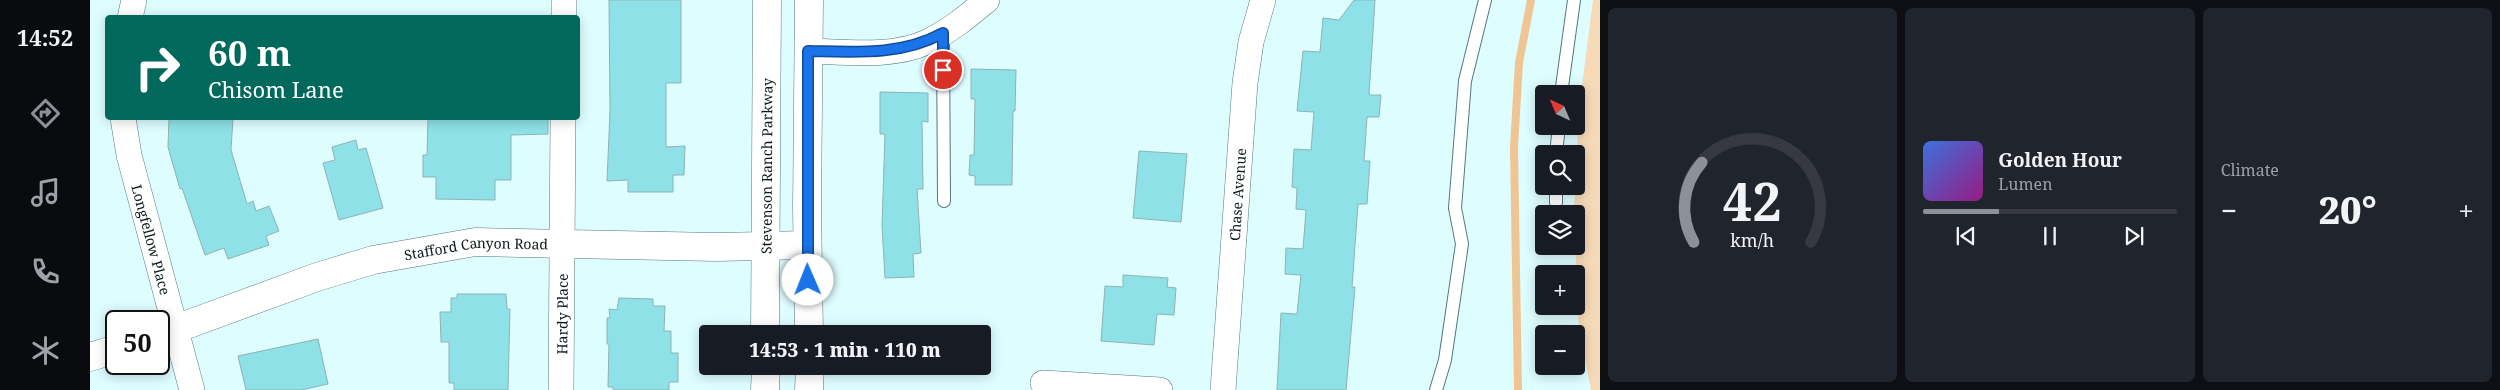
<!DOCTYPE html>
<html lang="en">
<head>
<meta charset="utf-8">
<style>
	body { margin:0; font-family:"Noto Serif",serif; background:#20242c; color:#f1f3f6; height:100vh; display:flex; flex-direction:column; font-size:19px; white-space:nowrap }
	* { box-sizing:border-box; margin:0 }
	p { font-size:16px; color:#9ea1a6 }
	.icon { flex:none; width:28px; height:28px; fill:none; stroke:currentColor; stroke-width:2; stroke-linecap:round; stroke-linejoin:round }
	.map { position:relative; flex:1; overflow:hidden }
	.side { display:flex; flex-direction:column; gap:8px; padding:8px; background:#0d0f14; width:900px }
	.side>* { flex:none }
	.banner { position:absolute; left:15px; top:15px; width:475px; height:105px; border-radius:5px; box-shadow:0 2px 12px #0003; background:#00695c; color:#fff; overflow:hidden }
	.needle { width:32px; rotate:316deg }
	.controls { position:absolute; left:1445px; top:85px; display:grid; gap:10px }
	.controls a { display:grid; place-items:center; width:50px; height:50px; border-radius:5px; background:#171b24; box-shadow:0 2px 12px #0003; font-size:25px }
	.speed { position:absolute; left:15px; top:310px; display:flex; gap:10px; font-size:25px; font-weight:700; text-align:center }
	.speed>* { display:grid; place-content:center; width:65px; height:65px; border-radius:50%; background:#171b24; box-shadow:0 2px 12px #0003; line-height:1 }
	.speed .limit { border:2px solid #111; border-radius:8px; background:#fff; color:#111 }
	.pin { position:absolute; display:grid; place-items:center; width:42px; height:42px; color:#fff; margin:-21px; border:2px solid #fff; border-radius:50%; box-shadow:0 1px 5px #0007 }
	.me { position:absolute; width:55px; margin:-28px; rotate:359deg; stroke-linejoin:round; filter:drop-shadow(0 0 4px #0008) }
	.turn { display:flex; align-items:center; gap:18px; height:105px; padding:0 20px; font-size:22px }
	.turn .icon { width:65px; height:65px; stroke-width:2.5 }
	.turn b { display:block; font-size:35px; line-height:42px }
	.big { font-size:38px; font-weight:800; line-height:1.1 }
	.side .tile { flex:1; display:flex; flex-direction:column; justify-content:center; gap:8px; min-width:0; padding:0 18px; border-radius:8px; background:#20242c }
	.side .dial { align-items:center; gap:0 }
	.dial svg { height:130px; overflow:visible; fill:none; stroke:#363941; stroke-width:7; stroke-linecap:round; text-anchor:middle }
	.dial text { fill:#f1f3f6; stroke:none }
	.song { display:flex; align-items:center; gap:15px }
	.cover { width:60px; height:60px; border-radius:8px; background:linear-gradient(135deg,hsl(220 70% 55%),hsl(310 70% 35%)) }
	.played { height:5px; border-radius:2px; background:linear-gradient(90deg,#8c9099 30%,#363941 30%) }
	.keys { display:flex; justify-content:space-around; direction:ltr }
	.heat { display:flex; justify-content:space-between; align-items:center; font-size:28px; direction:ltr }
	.side .tiles { flex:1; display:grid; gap:8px; grid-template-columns:repeat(3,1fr) }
	.trip { position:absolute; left:609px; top:325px; width:292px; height:50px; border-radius:5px; background:#171b24; box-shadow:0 2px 12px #0003; font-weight:800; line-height:50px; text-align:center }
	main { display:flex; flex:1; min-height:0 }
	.menu { display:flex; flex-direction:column; width:90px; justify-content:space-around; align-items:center; background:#090b0e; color:#9ea1a6 }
	.menu .icon { width:35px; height:35px }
	.menu .active { color:#8c9099 }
	.menu b { font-size:22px; color:#f1f3f6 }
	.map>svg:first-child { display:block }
</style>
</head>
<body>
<main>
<nav class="menu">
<b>14:52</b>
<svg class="icon active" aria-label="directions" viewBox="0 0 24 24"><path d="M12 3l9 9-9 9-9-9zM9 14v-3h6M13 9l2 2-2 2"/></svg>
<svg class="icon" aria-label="music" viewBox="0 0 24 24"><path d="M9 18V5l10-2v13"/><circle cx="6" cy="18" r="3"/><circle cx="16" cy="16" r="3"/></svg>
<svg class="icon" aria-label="phone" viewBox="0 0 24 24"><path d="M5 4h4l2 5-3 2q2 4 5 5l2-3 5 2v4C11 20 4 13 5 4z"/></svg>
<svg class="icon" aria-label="climate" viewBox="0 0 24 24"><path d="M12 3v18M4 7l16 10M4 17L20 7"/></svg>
</nav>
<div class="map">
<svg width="1510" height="390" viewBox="0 0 1510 390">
	<rect width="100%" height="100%" fill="#defdff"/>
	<path fill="#f6dab8" d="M1503,0H1510V390H1501L1490,334L1486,300V214H1483L1486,186L1488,117Z"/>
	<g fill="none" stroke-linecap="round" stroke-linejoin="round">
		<path stroke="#efc693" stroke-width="8" d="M1428,390L1424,147L1429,63L1441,0"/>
	</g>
	<path fill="#8ee1e6" stroke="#8db3b5" d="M519,0H591V83H576V147L595,146L594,175H583V192H538V180L517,181L520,111Z
		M1264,0H1285L1279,95H1291L1289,117H1277L1274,161H1280L1277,204H1268L1262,287H1265L1256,390H1187L1191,313L1207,314L1211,275L1195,274L1196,248L1213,249L1216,210L1206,209L1207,188L1202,187L1204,149L1221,150L1224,112L1207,111L1213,51L1230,52L1233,18L1249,20Z
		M881,69L926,70L925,111H923L922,185H885V176L879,175L880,155H884L885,99H881Z
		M790,92L838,93V122L832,121L833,189H827L831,253L823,254L824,277L795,278L792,226L795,134H790Z
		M79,118H143L141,150L157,204L163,201L166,211L179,206L189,231L176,236L179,245L138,259L134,248L115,255L92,188L90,189L78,147Z
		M338,118H458V134L421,135V180H405V200L346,199V177H333V155H337Z
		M266,140L268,150L276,148L293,208L249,220L233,163L245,160L242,147Z
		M1049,151L1097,154L1091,222L1043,218Z
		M1033,275L1078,278L1077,287L1086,288L1084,315L1067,314L1064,345L1011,341L1015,286L1033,287Z
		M367,294H416L417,309H420L418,390H364V383H359V342H351L350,312H361V298H367Z
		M529,298L563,299V306H575L574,331H581V353H588V382H579V390H523V387H518L519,344H517V318H520L519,309L527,310Z
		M228,339L238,384L211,390H156L148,356Z"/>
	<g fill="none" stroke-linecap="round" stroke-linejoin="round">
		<defs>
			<path id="lane" d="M853,33L854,201
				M1471,94L1484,0
				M1466,154L1469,126
				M1466,186V203
				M1346,390L1355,360L1372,244L1365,208L1375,81L1395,0"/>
			<g id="street">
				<path d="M40,18L44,0"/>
				<path d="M474,18V0"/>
				<path d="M718,51C756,52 802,58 837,42C860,31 878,16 897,0"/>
				<path id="s1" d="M33,118L39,155L102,390"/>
				<path d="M953,383L1070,390"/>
				<path id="s2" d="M471,390L473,118"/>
				<path id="s3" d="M1133,390L1155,83L1161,42L1173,0"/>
			</g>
			<g id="secondary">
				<path d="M719,0L717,208L719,334"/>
				<path id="s4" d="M675,334L677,0"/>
				<path id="s5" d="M69,335L227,277L283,260L385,242L626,247L717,245"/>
				<path d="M0,357L26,349"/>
				<path d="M675,390L676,366"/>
				<path d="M719,390L720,366"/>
			</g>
		</defs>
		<use href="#lane" stroke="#54787a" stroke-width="14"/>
		<use href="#street" stroke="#54787a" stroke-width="26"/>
		<use href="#secondary" stroke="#54787a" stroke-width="29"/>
		<use href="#lane" stroke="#fff" stroke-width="12"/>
		<use href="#street" stroke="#fff" stroke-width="25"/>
		<use href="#secondary" stroke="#fff" stroke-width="28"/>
	</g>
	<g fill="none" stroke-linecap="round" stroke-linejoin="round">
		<defs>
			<path id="route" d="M718,280V51C765,52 811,56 853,33V70"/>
		</defs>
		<use href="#route" stroke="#114b97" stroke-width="12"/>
		<use href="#route" stroke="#1a73e8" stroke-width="9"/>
	</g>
	<g text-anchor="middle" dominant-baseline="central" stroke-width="4" stroke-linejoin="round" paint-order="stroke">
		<g font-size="14" fill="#0a191a" stroke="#fff">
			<text stroke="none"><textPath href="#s4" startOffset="168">Stevenson Ranch Parkway</textPath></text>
			<text stroke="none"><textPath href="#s3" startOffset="196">Chase Avenue</textPath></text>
			<text stroke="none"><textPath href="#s1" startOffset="125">Longfellow Place</textPath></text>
			<text stroke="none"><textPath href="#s5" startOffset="331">Stafford Canyon Road</textPath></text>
			<text stroke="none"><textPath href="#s2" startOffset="76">Hardy Place</textPath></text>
		</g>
	</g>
</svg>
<div class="controls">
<a><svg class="needle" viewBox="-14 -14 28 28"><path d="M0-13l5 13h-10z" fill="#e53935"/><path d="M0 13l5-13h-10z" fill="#9ea1a6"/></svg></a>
<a><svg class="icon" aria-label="search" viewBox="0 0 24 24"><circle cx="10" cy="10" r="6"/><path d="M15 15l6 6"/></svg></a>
<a><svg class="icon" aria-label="layers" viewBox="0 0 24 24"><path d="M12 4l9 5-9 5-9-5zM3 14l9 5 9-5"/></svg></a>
<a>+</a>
<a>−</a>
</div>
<div class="speed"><div class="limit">50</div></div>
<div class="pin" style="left:853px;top:70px;background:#d93025"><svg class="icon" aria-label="arrive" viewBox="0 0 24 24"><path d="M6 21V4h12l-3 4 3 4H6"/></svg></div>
<svg class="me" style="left:718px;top:280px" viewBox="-20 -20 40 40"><circle r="19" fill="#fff"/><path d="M0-13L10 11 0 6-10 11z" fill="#1a73e8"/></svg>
<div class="trip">14:53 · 1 min · 110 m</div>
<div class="banner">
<div class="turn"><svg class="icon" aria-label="right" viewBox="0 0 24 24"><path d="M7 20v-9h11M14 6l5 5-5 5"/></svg><div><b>60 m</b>Chisom Lane</div></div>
</div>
</div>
<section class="side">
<div class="tiles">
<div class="tile dial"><svg viewBox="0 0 100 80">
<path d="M14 69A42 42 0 1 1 86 69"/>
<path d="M14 69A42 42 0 0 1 19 20" stroke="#8c9099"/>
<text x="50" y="56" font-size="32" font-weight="700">42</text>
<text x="50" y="72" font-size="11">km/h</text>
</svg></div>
<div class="tile">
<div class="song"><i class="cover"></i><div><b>Golden Hour</b><p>Lumen</p></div></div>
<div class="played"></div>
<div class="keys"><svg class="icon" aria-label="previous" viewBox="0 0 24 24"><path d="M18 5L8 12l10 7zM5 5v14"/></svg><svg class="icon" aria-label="pause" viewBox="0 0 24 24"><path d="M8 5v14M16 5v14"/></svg><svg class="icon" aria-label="next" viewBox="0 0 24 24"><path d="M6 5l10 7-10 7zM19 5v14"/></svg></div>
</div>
<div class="tile"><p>Climate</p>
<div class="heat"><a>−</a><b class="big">20°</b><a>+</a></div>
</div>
</div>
</section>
</main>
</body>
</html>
